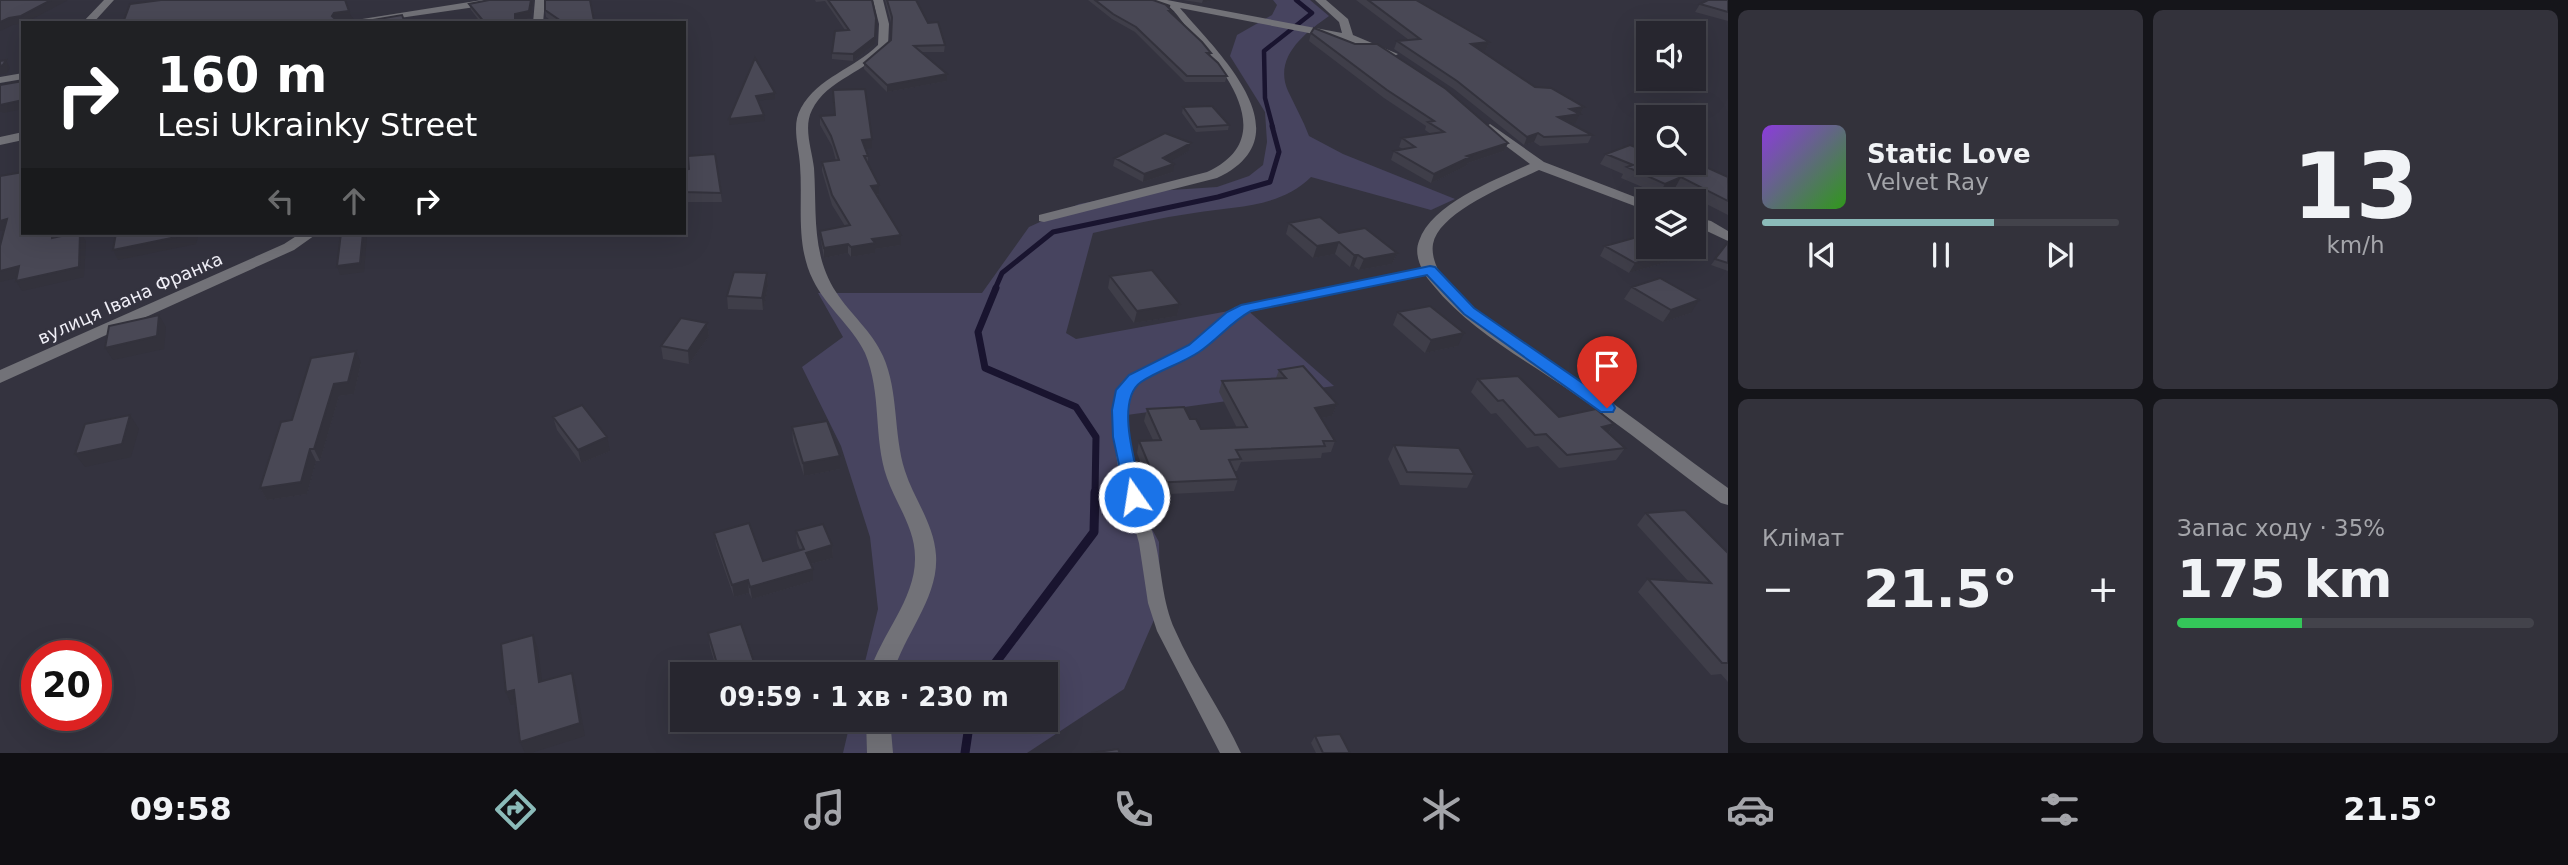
<!DOCTYPE html>
<html lang="uk">
<head>
<meta charset="utf-8">
<style>
	body { margin:0; font-family:"DejaVu Sans",sans-serif; background:#33323b; color:#f1f3f6; height:100vh; display:flex; flex-direction:column; font-size:26px; white-space:nowrap }
	* { box-sizing:border-box; margin:0 }
	p { font-size:23px; color:#a4a5aa }
	.icon { flex:none; width:38px; height:38px; fill:none; stroke:currentColor; stroke-width:2; stroke-linecap:round; stroke-linejoin:round }
	.map { position:relative; flex:1; overflow:hidden }
	.side { display:flex; flex-direction:column; gap:10px; padding:10px; background:#15151a; width:840px }
	.side>* { flex:none }
	.hud { position:absolute; left:21px; top:21px; width:665px; height:214px; border-radius:0px; box-shadow:0 7px 28px #0002,0 0 0 2px #43434b; background:#202124; color:#fff; overflow:hidden }
	.fabs { position:absolute; left:1636px; top:21px; display:grid; gap:14px }
	.fabs a { display:grid; place-items:center; width:70px; height:70px; border-radius:0px; background:#27262f; box-shadow:0 7px 28px #0002,0 0 0 2px #43434b; font-size:35px }
	.speed { position:absolute; left:21px; top:640px; display:flex; gap:14px; font-size:35px; font-weight:700; text-align:center }
	.speed>* { display:grid; place-content:center; width:91px; height:91px; border-radius:50%; background:#27262f; box-shadow:0 7px 28px #0002,0 0 0 2px #43434b; line-height:1 }
	.speed .limit { border:10px solid #d22; background:#fff; color:#111 }
	.pin { position:absolute; display:grid; place-items:center; width:60px; height:60px; color:#fff; margin:-72px -30px; border-radius:50% 50% 50% 0; rotate:-45deg; box-shadow:0 0 7px #0007 }
	.pin .icon { rotate:45deg }
	.me { position:absolute; width:77px; margin:-38px; rotate:347deg; stroke-linejoin:round; filter:drop-shadow(0 0 5px #0008) }
	.turn { display:flex; align-items:center; gap:24px; height:147px; padding:0 21px; font-size:32px }
	.turn .icon { width:91px; height:91px; stroke-width:2.5 }
	.turn b { display:block; font-size:49px; line-height:60px }
	.lanes { display:flex; align-items:center; height:66px; padding:0 21px; background:#0003; justify-content:center; gap:35px; direction:ltr }
	.lanes .off { opacity:.35 }
	.big { font-size:52px; font-weight:600; line-height:1.1 }
	.side .card { flex:1; display:flex; flex-direction:column; justify-content:center; gap:10px; min-width:0; padding:0 24px; border-radius:10px; background:#33323b }
	.side .dial { align-items:center; gap:0 }
	.dial b { font-size:91px; line-height:1 }
	.song { display:flex; align-items:center; gap:21px }
	.cover { width:84px; height:84px; border-radius:10px; background:linear-gradient(135deg,hsl(270 70% 55%),hsl(110 70% 35%)) }
	.played { height:7px; border-radius:4px; background:linear-gradient(90deg,#8bbbb9 65%,#43434b 65%) }
	.keys { display:flex; justify-content:space-around; direction:ltr }
	.heat { display:flex; justify-content:space-between; align-items:center; font-size:38px; direction:ltr }
	.charge { height:10px; border-radius:5px; background:linear-gradient(90deg,#34c759 35%,#43434b 0) }
	.side .tiles { flex:1; display:grid; gap:10px; grid-template-columns:repeat(2,1fr) }
	.trip { position:absolute; left:670px; top:662px; width:388px; height:70px; border-radius:0px; background:#27262f; box-shadow:0 7px 28px #0002,0 0 0 2px #43434b; font-weight:600; line-height:70px; text-align:center }
	.menu { display:flex; height:112px; justify-content:space-around; align-items:center; background:#100f13; color:#a4a5aa }
	.menu .icon { width:49px; height:49px }
	.menu .active { color:#8bbbb9 }
	.menu b { font-size:32px; color:#f1f3f6 }
	main { display:flex; flex:1; min-height:0 }
	.map>svg:first-child { display:block }
</style>
</head>
<body>
<main>
<div class="map">
<svg width="1728" height="753" viewBox="0 0 1728 753">
	<rect width="100%" height="100%" fill="#34333f"/>
	<path fill="#47445f" d="M1273,0H1310L1329,16C1305,33 1273,57 1288,91C1295,106 1303,120 1309,136L1343,154L1455,199L1431,210L1311,177C1280,208 1235,206 1194,213C1160,218 1127,225 1093,233L1066,333L1076,339L1245,308L1334,386L1127,415L1116,452L1135,498L1159,542L1160,606L1124,689L1027,753H843L851,719H1046V674H862L878,609L870,537L841,446L802,367L843,337L818,293H982L1029,227L1079,204L1141,192L1217,187L1249,176L1263,165L1267,142L1265,112L1230,56L1237,35L1272,15L1277,5Z"/>
	<g fill="none" stroke-linecap="round" stroke-linejoin="round">
		<path stroke="#19142f" stroke-width="4.5" d="M1273,128L1265,98L1264,51L1312,13L1296,0"/>
		<path stroke="#19142f" stroke-width="5" d="M995,289L1002,273L1053,232L1218,197L1270,182L1279,152L1272,126"/>
		<path stroke="#19142f" stroke-width="7" d="M996,288L978,332L985,368L1076,407L1096,437L1095,494"/>
		<path stroke="#19142f" stroke-width="9" d="M987,674L1094,532L1095,492
			M965,753L970,719"/>
		<path fill="#727278" fill-rule="evenodd" d="M1430,266L1434,267L1436,270L1434,273L1244,313L1200,351L1140,382C1108,407 1146,507 1155,541C1162,570 1162,602 1175,630C1193,672 1222,711 1241,753H1220L1157,631L1148,603L1139,543L1118,468L1114,437V397L1122,382L1130,376L1190,345L1235,307Z"/>
		<path fill="#727278" fill-rule="evenodd" d="M104,0H114L93,23H82Z
			M482,0H508L503,3L365,23H337Z
			M535,0H545L543,23H533Z
			M873,0H883L889,24L888,46C867,72 827,79 812,110C803,127 812,150 814,168C817,211 811,254 836,292C850,314 872,331 883,356C899,392 893,433 905,471C914,499 934,524 936,555C939,598 904,634 893,674H869C881,634 916,599 915,557C915,528 896,504 887,478C873,437 882,393 865,353C852,326 826,307 813,280C795,244 803,203 800,165C799,147 791,125 801,108C818,77 854,69 878,45L879,24Z
			M1146,0H1167L1342,33L1339,22L1315,0H1326L1348,19L1353,35L1398,54L1393,57L1345,40L1180,8C1217,52 1308,135 1217,178L1044,222L1039,221V215L1207,172C1279,139 1228,73 1192,34C1185,27 1176,10 1167,6C1160,3 1152,4 1146,0Z
			M23,73V79L0,83V77Z
			M1490,124L1544,162L1648,202V211L1539,170C1512,183 1439,211 1433,244C1431,256 1437,270 1444,279C1481,324 1538,352 1585,384C1634,417 1680,454 1728,488V505L1721,503C1672,467 1626,429 1576,395C1528,361 1471,332 1433,285C1423,274 1413,256 1419,241C1432,203 1496,180 1530,164L1486,131L1484,128Z
			M23,132V140L0,145V137Z
			M1694,217L1711,221L1728,231V241L1694,225Z
			M301,233H318L294,250L0,383V370L284,244Z
			M866,719H890L893,753H867Z"/>
	</g>
	<path fill="#3f3e49" d="M489,0H534L531,18L517,21V23H481L471,10L469,4Z
		M815,0H872L875,44L853,61L832,59V53L845,30L825,1L816,2Z
		M885,0H916L928,23L945,45L944,52H921L947,81L887,92L864,69V63L891,40V23Z
		M1088,0H1153L1170,9L1172,11V14L1211,53L1210,56L1227,76L1225,82H1185L1135,32L1112,19Z
		M1183,0H1214L1202,3Z
		M1356,0H1416L1489,42L1486,50H1480L1535,87L1584,107L1576,123H1570L1592,135L1588,143L1540,146L1534,142L1524,145L1454,89L1394,49L1397,41L1409,40Z
		M1728,0V21L1695,12L1700,4Z
		M545,10L594,21L611,23H555L546,17Z
		M1311,33L1508,143L1504,151L1468,163L1466,166L1431,183L1391,160L1394,151L1403,149L1399,147L1402,138L1431,134L1425,130L1426,126L1384,98L1309,41Z
		M833,90L872,148H865L868,156V163L879,194L877,195L901,235V245L875,249V253L851,257L848,253L824,258L821,241L820,231L845,226L832,205L822,171V162L836,161L832,146L820,125V116L834,115Z
		M1183,107L1229,125L1228,130L1196,132L1182,113Z
		M1191,143L1189,151L1170,161L1173,172L1143,182L1113,166L1115,158Z
		M715,154L722,202H684V170L689,169Z
		M1606,154L1728,177V215L1675,188L1659,194L1621,178L1623,174L1600,164Z
		M1289,223L1339,233L1397,253L1392,264L1359,270L1354,266L1350,267L1335,254L1313,258L1286,234Z
		M1728,242V271L1711,265Z
		M1605,246L1693,247L1687,256L1629,273L1600,256Z
		M767,273L768,286L763,310L728,309L727,296Z
		M1110,276L1180,304L1177,316L1134,323L1108,288Z
		M1632,287L1691,313L1663,322L1624,299Z
		M1398,312L1458,346L1425,353L1393,325Z
		M707,323L709,336L689,364L663,359L661,346Z
		M361,363L354,394L339,396L320,461H316L307,494L267,500L260,488L292,420Z
		M1279,370L1337,404L1332,416L1321,418L1335,441L1331,452L1322,453L1321,458L1241,462L1237,471H1234L1238,479L1234,491L1148,495L1141,477L1143,469L1137,453L1139,441L1153,440L1144,421L1147,409L1190,419L1201,429L1237,428L1219,392L1222,381L1276,378Z
		M1478,379L1559,417L1614,424L1609,433L1625,448L1616,460L1559,468L1538,446L1527,448L1496,413L1491,414L1471,392Z
		M553,417L610,451L581,463L557,430Z
		M792,427L840,469L804,476L793,441Z
		M1394,445L1474,474L1467,488L1400,485L1388,459Z
		M1646,513L1728,553V682L1721,674L1711,675L1638,592L1648,579L1689,582L1637,525Z
		M796,531L832,545L833,558L811,564L813,569V581L752,599L749,593L734,597L716,545L714,533L763,561L800,550L797,543Z
		M708,633L758,674H718L710,647Z
		M1315,736L1350,753H1316L1311,743Z"/>
	<path fill="#33323c" d="M51,0H68L25,23L13,25L0,31V22Z
		M531,0H534L531,18L517,21V23H515V14Z
		M1203,0H1214L1202,3Z
		M349,11L352,18L337,20L332,16L334,13Z
		M876,18L875,44L853,61V54Z
		M1489,42L1486,50L1468,51L1471,44Z
		M6,60L10,68L7,73L0,75V66Z
		M947,74V81L887,92V85Z
		M775,93V99L756,101V96Z
		M23,100V109L3,113L2,112H0V105Z
		M1584,107L1576,123L1554,125L1558,117L1570,109Z
		M764,115L765,121L729,125V119Z
		M1538,133L1534,142L1524,145L1527,137Z
		M872,139V148L862,149V140Z
		M1191,143L1189,151L1162,166L1163,158Z
		M1508,143L1504,151L1468,163L1466,166L1431,183L1434,174L1467,156Z
		M1174,164L1173,172L1143,182L1144,174Z
		M1681,177L1675,188L1659,194L1665,184Z
		M879,185V194L871,195V186Z
		M7,219L13,228L0,231V221Z
		M52,233H58V247L52,238Z
		M80,233L86,241L84,277L22,291L16,281Z
		M192,233H199L196,244L118,260L113,250Z
		M363,233H378V234L367,236L364,272L340,275L337,266Z
		M901,235V245L875,249V253L851,257V247L872,239Z
		M1339,242L1335,254L1313,258L1317,246Z
		M848,244V253L824,258V248Z
		M1693,247L1687,256L1629,273L1635,263Z
		M1397,253L1392,264L1359,270L1364,259Z
		M1354,255H1358L1354,266L1350,267Z
		M19,266L25,276L0,282V271Z
		M767,273L768,286L763,310L762,298Z
		M1699,300L1691,313L1663,322L1671,310Z
		M1180,304L1177,316L1134,323L1137,311Z
		M159,315L166,327L164,349L113,360L105,348Z
		M707,323L709,336L689,364L688,351Z
		M1464,333L1458,346L1425,353L1431,340Z
		M356,351L361,363L354,394L339,396L320,461L314,449L334,384Z
		M1337,404L1332,416L1310,420L1315,408Z
		M130,415L139,429L131,457L85,467L75,454Z
		M1614,424L1606,437L1602,427Z
		M607,437L610,451L581,463L578,450Z
		M310,449L316,461L307,494L267,500L260,488Z
		M840,456V469L804,476L803,463Z
		M832,545L833,558L807,565L806,553Z
		M813,569V581L752,599L750,587Z
		M748,580L749,593L734,597L732,585Z
		M533,635L538,649L544,695L539,682Z
		M572,673L576,686L585,736L531,753H525L520,742Z
		M514,690L519,703L511,705L506,692Z"/>
	<path fill="#494855" stroke="#33323c" stroke-width="2" d="M0,0H51L21,16L9,18L0,22Z
		M161,0H345L349,11L334,13L332,16L334,18H352L354,23H123L130,4Z
		M489,0H531L529,11L515,14V23H485L469,4Z
		M545,0H590L594,21H610L611,23H561V21L545,10Z
		M828,0H872L876,18L875,37L853,54L832,53L835,31L849,30Z
		M887,0H916L928,23L938,22L945,45L914,46L947,74L887,85L864,63L891,40L892,17Z
		M1095,0H1153L1170,6H1167L1172,11H1169L1202,42L1211,53H1207L1218,63L1227,76H1187L1136,27L1113,14Z
		M1368,0H1416L1489,42L1471,44L1535,87L1551,88L1584,107L1570,109L1580,114L1558,117L1592,135L1544,137L1538,133L1527,137L1457,81L1397,41L1420,39Z
		M1708,0H1728V12L1700,4Z
		M402,15L405,23H355Z
		M1314,28L1355,44H1377L1446,89L1508,143L1467,156L1470,157L1434,174L1394,151L1415,147L1402,138L1444,132L1428,122L1434,121L1387,90L1311,33Z
		M755,58L775,93L756,96L764,115L729,119Z
		M6,60L3,65L0,66V61Z
		M23,81V100L0,105V85Z
		M865,89L872,139L862,140L868,156H864L879,185L871,186L901,235L872,239L875,243L851,247L848,244L824,248L820,231L850,225L832,195L822,162L839,160L831,136L820,116L835,115L833,90Z
		M1212,106L1229,125L1197,127L1183,107Z
		M1165,133L1191,143L1163,158L1174,164L1144,174L1115,158Z
		M1630,145L1648,152V163H1675L1692,170L1706,167L1728,177V201L1681,177L1665,184L1627,167L1633,165L1606,154Z
		M715,154L721,193L684,192V170L689,169L688,156Z
		M23,172V233H52V238L75,233H80L79,267L16,281L19,266L0,271V246L7,219L0,221V176Z
		M1320,217L1339,233L1365,228L1397,253L1364,259L1358,255H1354L1339,242L1317,246L1289,223Z
		M116,233H192L191,234L113,250Z
		M341,233H363L360,263L337,266Z
		M1648,234V247H1692L1635,263L1605,246Z
		M1728,242V263L1715,259Z
		M1152,270L1180,304L1137,311L1110,276Z
		M734,272L767,273L762,298L727,296Z
		M1660,278L1699,300L1671,310L1632,287Z
		M1430,306L1464,333L1431,340L1398,312Z
		M159,315L157,336L105,348L109,326Z
		M681,318L707,323L688,351L661,346Z
		M356,351L348,382L334,384L314,449H310L301,482L260,488L281,422L292,420L311,358Z
		M1303,366L1337,404L1315,408L1335,441H1323L1325,446L1236,450L1241,459L1229,460L1238,479L1151,483L1144,465H1149L1139,441L1161,440L1147,409L1184,407L1190,419H1196L1201,429L1247,427L1222,381L1286,378L1279,370Z
		M1518,376L1559,417L1596,409L1614,424L1602,427L1625,448L1567,455L1546,434L1535,435L1503,400L1498,401L1478,379Z
		M582,405L607,437L578,450L553,417Z
		M130,415L122,444L75,454L85,424Z
		M827,421L840,456L803,463L792,427Z
		M1394,445L1459,448L1474,474L1407,472Z
		M1685,510L1728,553V663H1722L1648,579L1711,583L1646,513Z
		M749,523L763,561L804,549L796,531L823,524L832,545L806,553L813,569L750,587L748,580L732,585L714,533Z
		M741,624L758,674H720L708,633Z
		M533,635L539,682L572,673L580,723L520,742L514,690L506,692L501,644Z
		M1340,734L1350,753H1323L1315,736Z
		M1118,749L1120,753H1091Z"/>
	<path fill="#1a73e8" stroke="#114b97" stroke-width="2" d="M1430,266L1435,267L1474,308L1613,404L1615,408L1613,412H1601L1464,314L1427,275L1251,311C1231,322 1218,339 1199,352C1181,364 1159,370 1141,382C1114,401 1137,469 1143,497L1140,502H1127L1113,437L1112,410L1116,390L1129,375L1189,345L1227,312L1241,305Z"/>
	<g text-anchor="middle" dominant-baseline="central" stroke-width="5" stroke-linejoin="round" paint-order="stroke">
		<g font-size="18" fill="#efeef6" stroke="#34333f">
			<text transform="translate(130 298) rotate(-24)">вулиця Івана Франка</text>
		</g>
	</g>
</svg>
<div class="fabs">
<a><svg class="icon" aria-label="sound" viewBox="0 0 24 24"><path d="M4 9h4l5-4v14l-5-4H4zM17 9q2 3 0 6"/></svg></a>
<a><svg class="icon" aria-label="search" viewBox="0 0 24 24"><circle cx="10" cy="10" r="6"/><path d="M15 15l6 6"/></svg></a>
<a><svg class="icon" aria-label="layers" viewBox="0 0 24 24"><path d="M12 4l9 5-9 5-9-5zM3 14l9 5 9-5"/></svg></a>
</div>
<div class="speed"><div class="limit">20</div></div>
<div class="pin" style="left:1607px;top:408px;background:#d93025"><svg class="icon" aria-label="arrive" viewBox="0 0 24 24"><path d="M6 21V4h12l-3 4 3 4H6"/></svg></div>
<svg class="me" style="left:1134px;top:497px" viewBox="-20 -20 40 40"><circle r="17" fill="#1a73e8" stroke="#fff" stroke-width="3"/><path d="M0-11L8 9 0 5-8 9z" fill="#fff"/></svg>
<div class="trip">09:59 · 1 хв · 230 m</div>
<div class="hud">
<div class="turn"><svg class="icon" aria-label="right" viewBox="0 0 24 24"><path d="M7 20v-9h11M14 6l5 5-5 5"/></svg><div><b>160 m</b>Lesi Ukrainky Street</div></div>
<div class="lanes"><svg class="icon off" aria-label="left" viewBox="0 0 24 24"><path d="M17 20v-9H6M10 6l-5 5 5 5"/></svg><svg class="icon off" aria-label="ahead" viewBox="0 0 24 24"><path d="M12 20V5M6 11l6-6 6 6"/></svg><svg class="icon" aria-label="right" viewBox="0 0 24 24"><path d="M7 20v-9h11M14 6l5 5-5 5"/></svg></div>
</div>
</div>
<section class="side">
<div class="tiles">
<div class="card">
<div class="song"><i class="cover"></i><div><b>Static Love</b><p>Velvet Ray</p></div></div>
<div class="played"></div>
<div class="keys"><svg class="icon" aria-label="previous" viewBox="0 0 24 24"><path d="M18 5L8 12l10 7zM5 5v14"/></svg><svg class="icon" aria-label="pause" viewBox="0 0 24 24"><path d="M8 5v14M16 5v14"/></svg><svg class="icon" aria-label="next" viewBox="0 0 24 24"><path d="M6 5l10 7-10 7zM19 5v14"/></svg></div>
</div>
<div class="card dial"><b>13</b><p>km/h</p></div>
<div class="card"><p>Клімат</p>
<div class="heat"><a>−</a><b class="big">21.5°</b><a>+</a></div>
</div>
<div class="card"><p>Запас ходу · 35%</p><b class="big">175 km</b><div class="charge"></div></div>
</div>
</section>
</main>
<nav class="menu">
<b>09:58</b>
<svg class="icon active" aria-label="directions" viewBox="0 0 24 24"><path d="M12 3l9 9-9 9-9-9zM9 14v-3h6M13 9l2 2-2 2"/></svg>
<svg class="icon" aria-label="music" viewBox="0 0 24 24"><path d="M9 18V5l10-2v13"/><circle cx="6" cy="18" r="3"/><circle cx="16" cy="16" r="3"/></svg>
<svg class="icon" aria-label="phone" viewBox="0 0 24 24"><path d="M5 4h4l2 5-3 2q2 4 5 5l2-3 5 2v4C11 20 4 13 5 4z"/></svg>
<svg class="icon" aria-label="climate" viewBox="0 0 24 24"><path d="M12 3v18M4 7l16 10M4 17L20 7"/></svg>
<svg class="icon" aria-label="car" viewBox="0 0 24 24"><path d="M5 17H2v-5l4-1 3-4h7l3 4 3 1v5h-3M9 17h6M6 11h13"/><circle cx="7" cy="17" r="2"/><circle cx="17" cy="17" r="2"/></svg>
<svg class="icon" aria-label="filters" viewBox="0 0 24 24"><path d="M4 7h16M4 17h16"/><circle cx="9" cy="7" r="2"/><circle cx="15" cy="17" r="2"/></svg>
<b>21.5°</b>
</nav>
</body>
</html>
